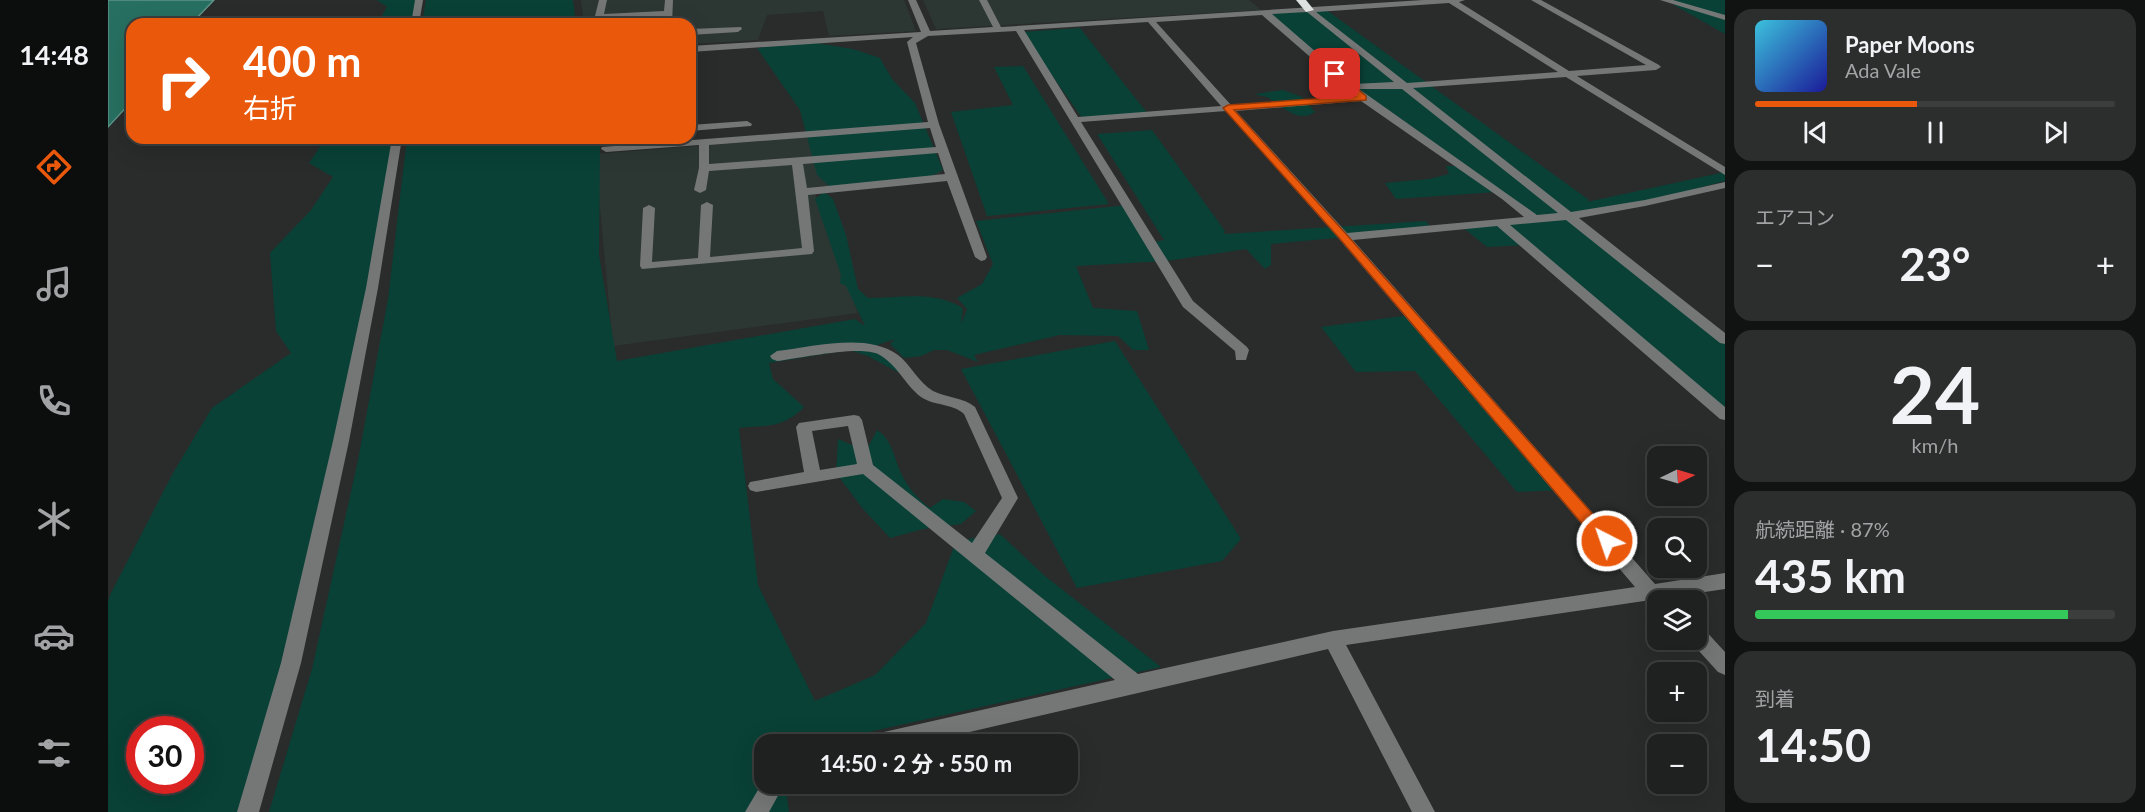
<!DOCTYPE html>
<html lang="ja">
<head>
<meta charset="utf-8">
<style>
	body { margin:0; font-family:Lato,"Noto Sans JP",sans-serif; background:#2c2e2d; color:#f1f3f6; height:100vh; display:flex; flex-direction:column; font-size:22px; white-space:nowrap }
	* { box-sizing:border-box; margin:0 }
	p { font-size:20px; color:#a1a3a5 }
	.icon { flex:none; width:33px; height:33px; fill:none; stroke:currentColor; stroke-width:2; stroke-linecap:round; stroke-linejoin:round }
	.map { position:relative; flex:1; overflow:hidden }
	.details { display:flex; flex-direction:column; gap:9px; padding:9px; background:#111212; width:420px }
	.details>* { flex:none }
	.banner { position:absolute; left:18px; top:18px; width:570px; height:126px; border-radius:18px; box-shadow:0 6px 24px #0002,0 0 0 2px #3c3e3e; background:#ea580c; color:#fff; overflow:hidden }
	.needle { width:39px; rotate:85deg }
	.fabs { position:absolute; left:1539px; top:446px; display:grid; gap:12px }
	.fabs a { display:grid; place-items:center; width:60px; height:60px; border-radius:12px; background:#1f2120; box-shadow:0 6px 24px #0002,0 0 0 2px #3c3e3e; font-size:30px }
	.speed { position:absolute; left:18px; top:716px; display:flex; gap:12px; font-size:30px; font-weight:700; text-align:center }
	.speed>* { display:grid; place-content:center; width:78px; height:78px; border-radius:50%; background:#1f2120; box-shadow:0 6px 24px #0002,0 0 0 2px #3c3e3e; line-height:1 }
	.speed .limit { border:9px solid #d22; background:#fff; color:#111 }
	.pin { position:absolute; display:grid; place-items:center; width:51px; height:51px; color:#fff; margin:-26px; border-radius:12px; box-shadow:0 3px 9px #0006 }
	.me { position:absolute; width:66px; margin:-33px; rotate:319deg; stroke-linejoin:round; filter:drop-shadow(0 0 4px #0008) }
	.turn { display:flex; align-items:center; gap:21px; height:126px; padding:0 18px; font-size:27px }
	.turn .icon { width:78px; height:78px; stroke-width:2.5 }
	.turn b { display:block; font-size:42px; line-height:51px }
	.big { font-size:45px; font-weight:700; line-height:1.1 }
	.details .card { flex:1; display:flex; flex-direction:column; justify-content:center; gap:9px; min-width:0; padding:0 21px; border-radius:18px; background:#2c2e2d }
	.details .dial { align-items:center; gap:0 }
	.dial b { font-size:78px; line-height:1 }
	.song { display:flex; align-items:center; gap:18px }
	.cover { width:72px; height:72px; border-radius:9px; background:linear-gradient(135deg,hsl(190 70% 55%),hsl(240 70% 35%)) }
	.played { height:6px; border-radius:3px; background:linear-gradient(90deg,#ea580c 45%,#3c3e3e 45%) }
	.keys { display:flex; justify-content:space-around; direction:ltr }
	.heat { display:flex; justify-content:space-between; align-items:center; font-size:33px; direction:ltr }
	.charge { height:9px; border-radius:4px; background:linear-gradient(90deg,#34c759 87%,#3c3e3e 0) }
	.trip { position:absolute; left:646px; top:734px; width:324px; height:60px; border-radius:18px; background:#1f2120; box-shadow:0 6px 24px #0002,0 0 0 2px #3c3e3e; font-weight:700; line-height:60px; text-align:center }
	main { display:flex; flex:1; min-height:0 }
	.tabs { display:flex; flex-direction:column; width:108px; justify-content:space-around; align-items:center; background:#0c0d0d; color:#a1a3a5 }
	.tabs .icon { width:42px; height:42px }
	.tabs .on { color:#ea580c }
	.tabs b { font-size:27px; color:#f1f3f6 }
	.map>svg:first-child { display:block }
</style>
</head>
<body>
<main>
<nav class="tabs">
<b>14:48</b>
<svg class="icon on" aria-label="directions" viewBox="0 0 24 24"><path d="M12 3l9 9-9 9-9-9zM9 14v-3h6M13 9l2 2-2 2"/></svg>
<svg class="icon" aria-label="music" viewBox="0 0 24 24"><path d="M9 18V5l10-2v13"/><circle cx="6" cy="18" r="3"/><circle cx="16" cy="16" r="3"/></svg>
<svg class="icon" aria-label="phone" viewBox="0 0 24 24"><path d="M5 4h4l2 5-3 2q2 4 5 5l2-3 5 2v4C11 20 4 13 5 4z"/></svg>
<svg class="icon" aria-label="climate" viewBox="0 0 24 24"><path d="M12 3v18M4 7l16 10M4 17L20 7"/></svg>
<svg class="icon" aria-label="car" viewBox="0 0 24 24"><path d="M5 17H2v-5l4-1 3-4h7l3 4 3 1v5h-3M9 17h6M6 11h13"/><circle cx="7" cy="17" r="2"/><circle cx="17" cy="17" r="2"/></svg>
<svg class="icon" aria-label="filters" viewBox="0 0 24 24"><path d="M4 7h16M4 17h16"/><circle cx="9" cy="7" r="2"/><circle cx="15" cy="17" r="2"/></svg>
</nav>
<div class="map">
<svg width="1617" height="812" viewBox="0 0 1617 812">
	<rect width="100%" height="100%" fill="#292c2b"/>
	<path fill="#2c3734" d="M473,0H796L808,31L721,36L715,11L659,15L650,40L582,44V24H476Z
		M815,0H1141L1153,10L828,29Z
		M816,128L833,177L705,187L750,313L505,346L487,154Z"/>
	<path fill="#094136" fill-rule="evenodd" d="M269,0H311L307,24H259L271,21L279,7Z
		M318,0H465L468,24H314Z
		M1555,0H1617V34L1566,5H1569Z
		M1217,9L1481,200L1479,202L1617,172V181L1524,206L1462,216L1617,344V414L1419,245L1379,247L1353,226L1425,219L1388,192L1288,199L1277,183L1321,179L1341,174L1338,166H1351L1258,98L1157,13Z
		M972,28L1040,114L975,119L913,32Z
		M702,42L745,49L772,58L784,79L807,103L835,170C805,188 756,186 721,186L709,175L692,110L649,48Z
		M915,66L1001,204L879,216L843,112L905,105L886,67Z
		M1175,90L1194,97L1207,112C1191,124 1174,106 1161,98C1157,96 1151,96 1147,94Z
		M1044,130L1117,231L1116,234L1318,221L1324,229L1163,244V265L1157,269L1138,249L1058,261L968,266L985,308L1029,311L1041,350H1025L1010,336L952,335L866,355L870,362L839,350H826L813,356L796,358L782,344L787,339L769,345L806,381L760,356L741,350L661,363L665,379L696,407C675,429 658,425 631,428L650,585L707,701L767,675L818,623L848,541L892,534L937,576L1053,667L707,744H657V783H677L681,812H161L204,669L250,460L280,299L299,138H492L491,255L509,361L747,319L757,326L738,286L732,283L733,275L707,199L716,192L725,199L738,235L750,289L760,298C793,298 825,290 855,308L853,324L859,309L849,298L874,284L885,264L868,221L1019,205L1042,243L1056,240L989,134Z
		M218,138H287L245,385L141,812H0V602L2,595L65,473L104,408L183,353L168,331L162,253L203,210L225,177L201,163ZM32,729H82V780H32Z
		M1303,315L1455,490L1409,492L1307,371L1248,372L1213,327Z
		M1007,341L1133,539L1114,561L969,588L853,369Z
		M769,430C785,440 786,459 794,475C801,489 810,499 822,508L835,499L856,502L868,511L853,524L815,529L782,538L755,509L728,473L730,439L758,451Z"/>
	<path fill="#277061" stroke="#5f9388" stroke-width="1.5" d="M0,0H106L83,24H24V101L0,127Z"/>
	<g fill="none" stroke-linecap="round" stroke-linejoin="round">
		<path fill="#757777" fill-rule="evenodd" d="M307,0H315L311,24H303Z
			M491,0H499L496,14L556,11L557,0H565L564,24H556V16L494,19L493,24H485Z
			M800,0H808L822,31L885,27L871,0H879L893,27L1315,0H1357L1351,2L1461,71L1538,65L1423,0H1433L1551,65L1553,67L1548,70L1469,76L1617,167V175L1458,77L1305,88L1463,212L1537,200L1617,182V188L1537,206L1471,218L1617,333V344L1612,343L1458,220L1402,225L1617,407V420L1612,419L1389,226L1245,240L1547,584L1617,573V589L1238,645L1327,812H1304L1220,649L810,744H757L760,737L767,734L1007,680L755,474L648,492L642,490L640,486L642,482L696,472L688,427L691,423L746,415L751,416L754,420L765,465L864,543L894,498L856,414C844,403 826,406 813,397C797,385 789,364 770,354C752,345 692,358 669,361L664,359L662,356L669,351C705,347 759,332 790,355C802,364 811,383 825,391C839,398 855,397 867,407L910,498L877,553L1030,674L1225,631L1527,587L1232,240L1118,111L973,122L1085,301L1139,347L1141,350L1138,360H1128L1127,351L1075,307L908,31L820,36L808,43L831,124L879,257L877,260L873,261L867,257L839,181L700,195L706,251L704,254L534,269L532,266L535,208L541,205L547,208L544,262L590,258L593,205L599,202L605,205L602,257L694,248L684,165L601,171L598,190L592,193L586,190L591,168V145L498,152L493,149L494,147L820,122L799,42L805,37L582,52V46L813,32ZM1341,3L1450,72L1299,83L1208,12ZM1199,12L1286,82L1245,84L1164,14ZM1154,15L1239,89L1247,96L1123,105L1048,22ZM1040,22L1113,106L970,117L916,30ZM1251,89H1294L1450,213L1429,215ZM1253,101L1394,199L1416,217L1239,233L1128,111ZM822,128L828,147L601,164V145ZM830,153L837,174L699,188L695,164ZM740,426L749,464L712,470L704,431Z
			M1552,0H1565L1617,15V20Z
			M633,27L634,29L630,32L582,35V29Z
			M639,121L644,124L643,126L582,131V125Z
			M284,138H294L270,288L241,441L193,663L151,812H129L173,663L225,441L258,288Z
			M1588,626L1595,628L1617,652V675L1610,672L1581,640L1588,639Z
			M657,778V783H677L661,812H637Z"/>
		<path fill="#dde2e1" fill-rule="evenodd" d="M1188,0H1198L1206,10L1198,12Z"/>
	</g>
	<path fill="#ea580c" stroke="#983908" stroke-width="1.5" d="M1224,72H1230L1258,96V100L1126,110L1239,235L1505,537L1507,541L1505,546L1499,548L1493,546L1232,239L1115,108L1120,105L1247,96L1224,76Z"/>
</svg>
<div class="fabs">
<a><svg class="needle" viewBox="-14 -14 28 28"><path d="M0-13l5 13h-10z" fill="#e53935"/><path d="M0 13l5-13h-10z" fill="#a1a3a5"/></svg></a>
<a><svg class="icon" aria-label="search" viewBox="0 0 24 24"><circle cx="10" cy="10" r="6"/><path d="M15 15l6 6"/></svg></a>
<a><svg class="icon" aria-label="layers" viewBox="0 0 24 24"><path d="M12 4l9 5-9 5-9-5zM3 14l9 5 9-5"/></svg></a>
<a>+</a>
<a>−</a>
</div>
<div class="speed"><div class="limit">30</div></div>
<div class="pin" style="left:1227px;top:74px;background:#d93025"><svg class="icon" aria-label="arrive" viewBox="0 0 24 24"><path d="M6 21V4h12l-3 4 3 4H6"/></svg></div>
<svg class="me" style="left:1499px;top:541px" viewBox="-20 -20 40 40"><circle r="17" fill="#ea580c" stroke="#fff" stroke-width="3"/><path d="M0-11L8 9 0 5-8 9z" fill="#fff"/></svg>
<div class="trip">14:50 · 2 分 · 550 m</div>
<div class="banner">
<div class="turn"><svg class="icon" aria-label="right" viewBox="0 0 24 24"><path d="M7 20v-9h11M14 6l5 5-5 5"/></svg><div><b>400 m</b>右折</div></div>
</div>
</div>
<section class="details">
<div class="card">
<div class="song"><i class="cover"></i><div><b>Paper Moons</b><p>Ada Vale</p></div></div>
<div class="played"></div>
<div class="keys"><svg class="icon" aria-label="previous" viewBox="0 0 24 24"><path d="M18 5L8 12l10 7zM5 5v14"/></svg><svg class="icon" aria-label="pause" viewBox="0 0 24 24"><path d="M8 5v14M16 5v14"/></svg><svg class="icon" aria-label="next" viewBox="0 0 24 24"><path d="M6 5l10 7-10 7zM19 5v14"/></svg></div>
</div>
<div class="card"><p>エアコン</p>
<div class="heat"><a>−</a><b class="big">23°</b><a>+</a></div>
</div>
<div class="card dial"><b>24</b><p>km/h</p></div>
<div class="card"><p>航続距離 · 87%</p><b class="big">435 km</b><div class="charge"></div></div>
<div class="card"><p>到着</p><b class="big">14:50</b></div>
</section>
</main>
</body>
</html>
